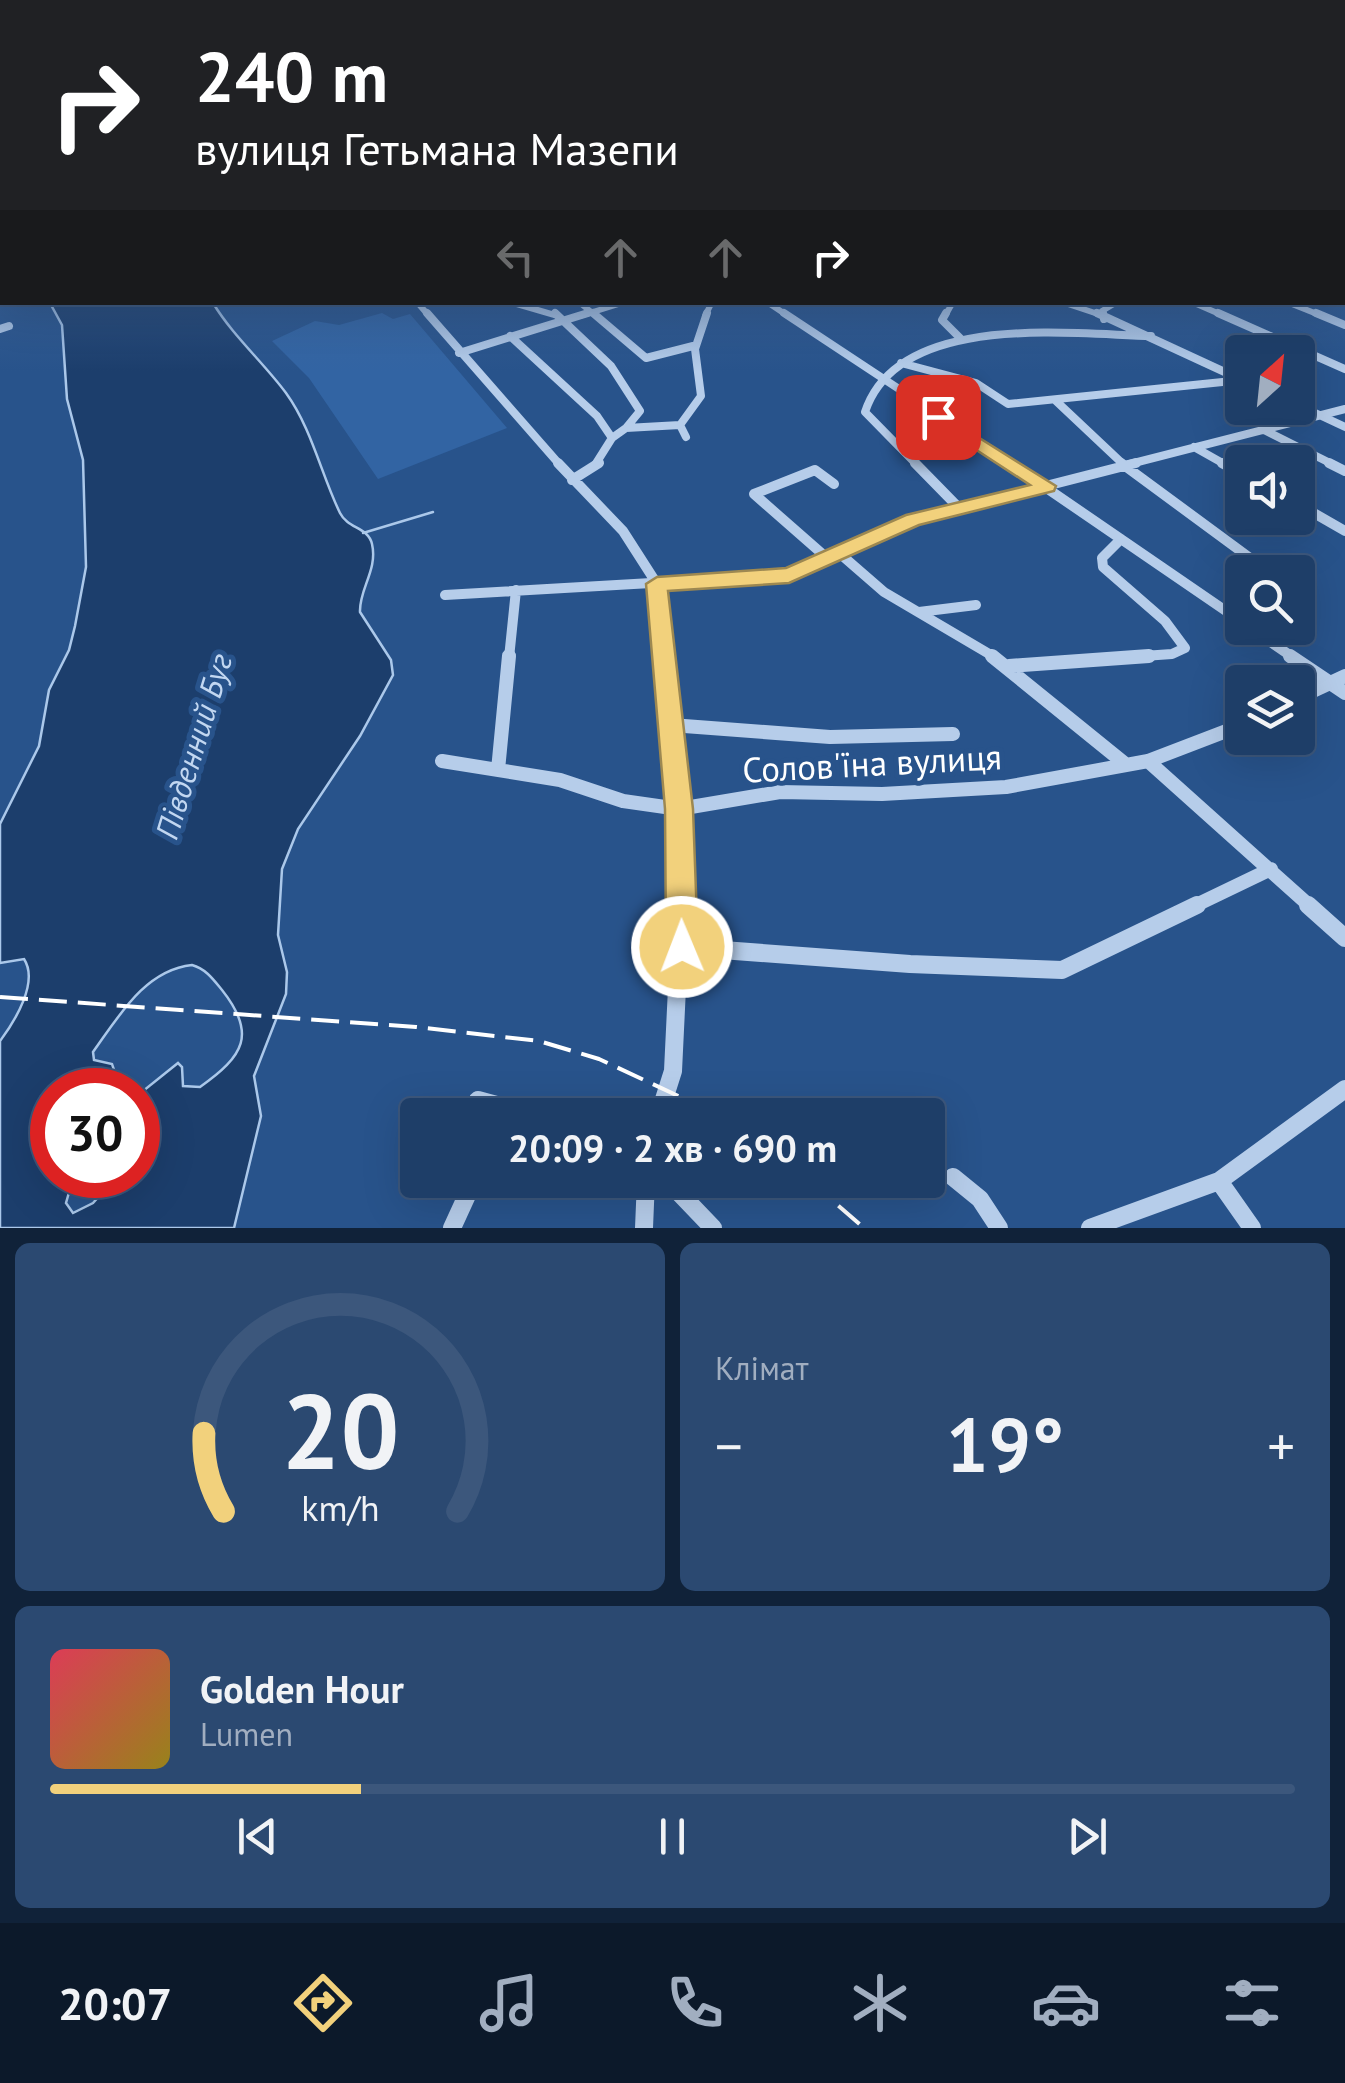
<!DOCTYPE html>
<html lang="uk">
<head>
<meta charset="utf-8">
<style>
	body { margin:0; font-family:"PT Sans",sans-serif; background:#2b4971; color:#f1f3f6; height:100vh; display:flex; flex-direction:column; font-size:38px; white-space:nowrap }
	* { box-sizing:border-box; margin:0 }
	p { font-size:32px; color:#a1aec0 }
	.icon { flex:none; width:55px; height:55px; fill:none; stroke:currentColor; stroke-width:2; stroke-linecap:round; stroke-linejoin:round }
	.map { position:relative; height:1228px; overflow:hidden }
	.side { display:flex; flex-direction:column; gap:15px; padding:15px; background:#102239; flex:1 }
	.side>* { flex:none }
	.hud { position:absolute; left:0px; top:0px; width:1345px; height:305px; box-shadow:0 10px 40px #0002,0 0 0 2px #3c577c; background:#202124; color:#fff; overflow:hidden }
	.needle { width:65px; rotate:27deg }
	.controls { position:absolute; left:1225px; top:335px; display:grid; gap:20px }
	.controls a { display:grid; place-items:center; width:90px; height:90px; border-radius:10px; background:#1e3e68; box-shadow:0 10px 40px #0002,0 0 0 2px #3c577c; font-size:50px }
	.speed { position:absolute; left:30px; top:1068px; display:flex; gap:20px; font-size:50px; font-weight:700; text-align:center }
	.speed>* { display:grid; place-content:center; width:130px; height:130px; border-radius:50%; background:#1e3e68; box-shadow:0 10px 40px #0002,0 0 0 2px #3c577c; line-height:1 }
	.speed .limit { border:15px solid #d22; background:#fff; color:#111 }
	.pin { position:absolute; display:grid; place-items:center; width:85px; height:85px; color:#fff; margin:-42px; border-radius:20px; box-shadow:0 5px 15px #0006 }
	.me { position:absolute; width:110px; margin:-55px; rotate:359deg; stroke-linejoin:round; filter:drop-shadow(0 0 8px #0008) }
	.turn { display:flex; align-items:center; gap:35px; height:210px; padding:0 30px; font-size:45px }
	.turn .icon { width:130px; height:130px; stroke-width:2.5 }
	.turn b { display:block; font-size:70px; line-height:85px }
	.lanes { display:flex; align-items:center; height:95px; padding:0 30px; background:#0003; justify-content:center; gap:50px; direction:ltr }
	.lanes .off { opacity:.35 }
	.big { font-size:75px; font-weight:600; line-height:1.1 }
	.side .card { flex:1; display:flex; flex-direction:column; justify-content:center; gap:15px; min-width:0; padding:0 35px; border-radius:15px; background:#2b4971 }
	.side .dial { align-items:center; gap:0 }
	.dial svg { height:260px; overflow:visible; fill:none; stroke:#3c577c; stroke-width:7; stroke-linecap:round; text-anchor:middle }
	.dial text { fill:#f1f3f6; stroke:none }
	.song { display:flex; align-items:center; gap:30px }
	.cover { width:120px; height:120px; border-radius:15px; background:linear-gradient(135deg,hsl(350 70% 55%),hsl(50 70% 35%)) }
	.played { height:10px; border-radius:5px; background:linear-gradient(90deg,#f2d17c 25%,#3c577c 25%) }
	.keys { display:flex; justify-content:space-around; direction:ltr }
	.heat { display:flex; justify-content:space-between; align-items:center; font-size:55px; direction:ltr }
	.side .tiles { flex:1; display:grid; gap:15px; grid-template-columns:1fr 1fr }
	.card:last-child { grid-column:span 2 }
	.trip { position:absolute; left:400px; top:1098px; width:545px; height:100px; border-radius:10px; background:#1e3e68; box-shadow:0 10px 40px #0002,0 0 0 2px #3c577c; font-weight:600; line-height:100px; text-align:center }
	.menu { display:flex; height:160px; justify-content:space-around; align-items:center; background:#0c192a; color:#a1aec0 }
	.menu .icon { width:70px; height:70px }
	.menu .on { color:#f2d17c }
	.menu b { font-size:45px; color:#f1f3f6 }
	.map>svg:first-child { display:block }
</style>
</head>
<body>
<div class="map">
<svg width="1345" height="1228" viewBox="0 0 1345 1228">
	<rect width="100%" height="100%" fill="#28538b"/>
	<path fill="#3264a3" d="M382,313L393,319L410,314L507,428L378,479L309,378L272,341L315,321L339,325Z"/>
	<path fill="#1c3e6c" stroke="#abc8ea" stroke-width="2.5" fill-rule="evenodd" d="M50,303H213C233,336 263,362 286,393C312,429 321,474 340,513C348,529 368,527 372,544C378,570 359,589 360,612L391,660L393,675L360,736L298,829L282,869L278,935L287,972L286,994L254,1076L261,1116L234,1228H0V1041C15,1021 39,982 24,959L0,963V824L39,746L49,690L69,650L75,626L86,567L83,460L67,399L62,325ZM192,965C206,969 213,979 222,990C257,1034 244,1056 200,1087L183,1086L182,1067L178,1063L138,1095V1175H118L93,1203L73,1213L66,1203L74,1175H52V1090H121L112,1064L94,1060L93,1052C119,1016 145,970 192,965Z"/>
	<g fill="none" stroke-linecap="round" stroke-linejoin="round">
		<path stroke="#abc8ea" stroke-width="2.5" d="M363,533L433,512"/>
		<path stroke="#b6cdea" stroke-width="6" d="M417,302L429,316
			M510,302L558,316
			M579,302L596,316
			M767,302L788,316
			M1062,302L1104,316
			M1192,302L1224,316
			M1287,302L1322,316
			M580,316L625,302
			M705,316L712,302
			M945,316L953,302
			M1103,316L1102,311L1117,302"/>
		<path stroke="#b6cdea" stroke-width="8" d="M427,313L560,465
			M555,313L611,366L640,411L626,428
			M593,313L646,358L693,346
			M784,313L1014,465
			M946,313L942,320L960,338
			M1097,313L1242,380
			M1103,313L1104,319
			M1218,313L1345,369
			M1316,313L1345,325
			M0,329L9,326
			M510,336L597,416L612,438
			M459,353L588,313
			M901,363L976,383L1008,404L1242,380
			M1055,400L1124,465
			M1298,405L1345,427
			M1264,430L1334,465
			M686,437L680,425L701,396L695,349L707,313
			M1194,447L1226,465
			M595,465L612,438L626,428L680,425
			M917,465L865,412C898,312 1067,334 1151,336
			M1126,465L1345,409"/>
		<path stroke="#b6cdea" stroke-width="10" d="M558,463L623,531L657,584L664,658
			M915,463L960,509
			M1010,463L1242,622
			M1121,463L1269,572
			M1222,463L1242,474
			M1329,463L1345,471
			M572,480L599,463
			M1298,504L1345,531
			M838,552L884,592L996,658
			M827,558L754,494L815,470L834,484
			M445,595L789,575L913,520L1136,463
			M919,612L976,605
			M1250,628L1294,658
			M509,658L516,590
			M1115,658L1172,654L1185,648L1165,621L1103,567L1102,558L1121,539"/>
		<path stroke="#b6cdea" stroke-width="14" d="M664,656L679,809L681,907
			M992,656L1124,763
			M1290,656L1345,693
			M1009,666L1149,656
			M1298,698L1345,676
			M671,725L830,737L953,734
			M442,761L560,780L623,801L679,809L780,792L882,794L1006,787L1148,761L1242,725
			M1148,761L1311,907
			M498,770L509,656
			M1192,907L1271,869"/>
		<path stroke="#b6cdea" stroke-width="18" d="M1308,905L1345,938
			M682,947L910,964L1062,970L1197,905
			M478,1100L534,1115
			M659,1115L673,1071L681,905
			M953,1177L980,1199L999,1228
			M667,1180L713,1228
			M1219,1181L1252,1228
			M452,1228L474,1180
			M644,1228L646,1180
			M1090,1228L1219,1181L1345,1089"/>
		<path stroke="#fff" stroke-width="4" stroke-dasharray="28 11" stroke-linecap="butt" d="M0,997L416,1027L539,1041L599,1059L719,1115
			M809,1180L864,1228"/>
	</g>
	<linearGradient id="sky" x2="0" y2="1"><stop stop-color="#162e4c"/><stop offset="0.54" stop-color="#426698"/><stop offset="1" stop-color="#426698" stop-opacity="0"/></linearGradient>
	<rect width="1345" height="371" fill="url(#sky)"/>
	<path fill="#f2d17c" stroke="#9d8851" stroke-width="2.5" d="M938,412L1056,486L1054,491L919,525L789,583L668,591L693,809L698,947L693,959L682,963L670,959L666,947L665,809L646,584L657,577L786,568L906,515L1030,485L932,421L930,417Z"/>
	<g text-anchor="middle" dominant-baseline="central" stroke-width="10" stroke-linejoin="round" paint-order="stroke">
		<g font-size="32" font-style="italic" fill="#c2d7f1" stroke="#28538b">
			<text transform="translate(193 746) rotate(-73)">Південний Буг</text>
		</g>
		<g font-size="35" fill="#fff" stroke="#28538b">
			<text transform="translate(872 763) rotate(-3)">Солов'їна вулиця</text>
		</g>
	</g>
</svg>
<div class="controls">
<a><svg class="needle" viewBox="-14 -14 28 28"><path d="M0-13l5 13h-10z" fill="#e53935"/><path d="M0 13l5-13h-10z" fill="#a1aec0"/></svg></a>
<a><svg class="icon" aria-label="sound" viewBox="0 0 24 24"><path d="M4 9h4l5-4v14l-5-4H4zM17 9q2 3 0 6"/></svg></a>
<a><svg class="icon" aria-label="search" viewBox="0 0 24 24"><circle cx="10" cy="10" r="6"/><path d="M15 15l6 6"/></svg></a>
<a><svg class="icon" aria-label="layers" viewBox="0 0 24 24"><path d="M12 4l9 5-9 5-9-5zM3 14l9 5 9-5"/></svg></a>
</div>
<div class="speed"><div class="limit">30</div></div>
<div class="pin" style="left:938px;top:417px;background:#d93025"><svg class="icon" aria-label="arrive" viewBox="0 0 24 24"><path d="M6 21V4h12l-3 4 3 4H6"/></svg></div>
<svg class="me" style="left:682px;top:947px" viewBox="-20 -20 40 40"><circle r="17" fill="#f2d17c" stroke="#fff" stroke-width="3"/><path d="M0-11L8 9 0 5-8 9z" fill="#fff"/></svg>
<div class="trip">20:09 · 2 хв · 690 m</div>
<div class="hud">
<div class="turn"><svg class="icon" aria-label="right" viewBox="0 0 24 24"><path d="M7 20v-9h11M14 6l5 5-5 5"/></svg><div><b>240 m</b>вулиця Гетьмана Мазепи</div></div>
<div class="lanes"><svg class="icon off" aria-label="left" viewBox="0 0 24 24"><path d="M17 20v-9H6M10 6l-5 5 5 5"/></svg><svg class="icon off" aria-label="ahead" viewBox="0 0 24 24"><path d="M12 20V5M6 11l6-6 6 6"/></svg><svg class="icon off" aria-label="ahead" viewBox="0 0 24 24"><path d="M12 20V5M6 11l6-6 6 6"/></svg><svg class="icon" aria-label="right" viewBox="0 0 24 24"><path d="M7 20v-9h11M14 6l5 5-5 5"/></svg></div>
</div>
</div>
<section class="side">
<div class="tiles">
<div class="card dial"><svg viewBox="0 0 100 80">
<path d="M14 69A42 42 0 1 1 86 69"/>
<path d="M14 69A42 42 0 0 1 8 45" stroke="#f2d17c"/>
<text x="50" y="56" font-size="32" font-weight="700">20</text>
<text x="50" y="72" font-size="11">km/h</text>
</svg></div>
<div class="card"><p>Клімат</p>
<div class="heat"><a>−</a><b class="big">19°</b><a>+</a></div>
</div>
<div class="card">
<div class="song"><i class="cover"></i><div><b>Golden Hour</b><p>Lumen</p></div></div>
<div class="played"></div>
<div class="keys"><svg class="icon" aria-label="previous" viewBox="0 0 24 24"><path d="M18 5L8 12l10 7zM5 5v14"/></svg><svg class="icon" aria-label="pause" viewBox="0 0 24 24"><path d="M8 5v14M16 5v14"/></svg><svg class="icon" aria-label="next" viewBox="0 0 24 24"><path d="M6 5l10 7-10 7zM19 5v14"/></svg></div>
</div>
</div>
</section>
<nav class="menu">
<b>20:07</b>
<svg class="icon on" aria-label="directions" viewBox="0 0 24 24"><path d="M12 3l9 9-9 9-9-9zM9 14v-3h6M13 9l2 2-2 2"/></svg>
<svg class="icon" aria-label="music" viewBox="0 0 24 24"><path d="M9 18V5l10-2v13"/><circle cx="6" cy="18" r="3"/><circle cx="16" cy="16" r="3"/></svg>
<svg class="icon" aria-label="phone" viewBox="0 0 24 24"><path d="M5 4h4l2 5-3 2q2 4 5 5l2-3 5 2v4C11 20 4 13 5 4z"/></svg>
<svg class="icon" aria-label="climate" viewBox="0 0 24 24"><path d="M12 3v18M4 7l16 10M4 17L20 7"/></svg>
<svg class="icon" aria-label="car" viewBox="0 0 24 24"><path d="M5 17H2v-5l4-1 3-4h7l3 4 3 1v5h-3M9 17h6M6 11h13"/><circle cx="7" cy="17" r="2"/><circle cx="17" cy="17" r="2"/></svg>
<svg class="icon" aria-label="filters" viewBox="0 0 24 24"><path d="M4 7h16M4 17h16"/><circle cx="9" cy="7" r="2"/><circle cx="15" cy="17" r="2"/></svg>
</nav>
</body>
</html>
